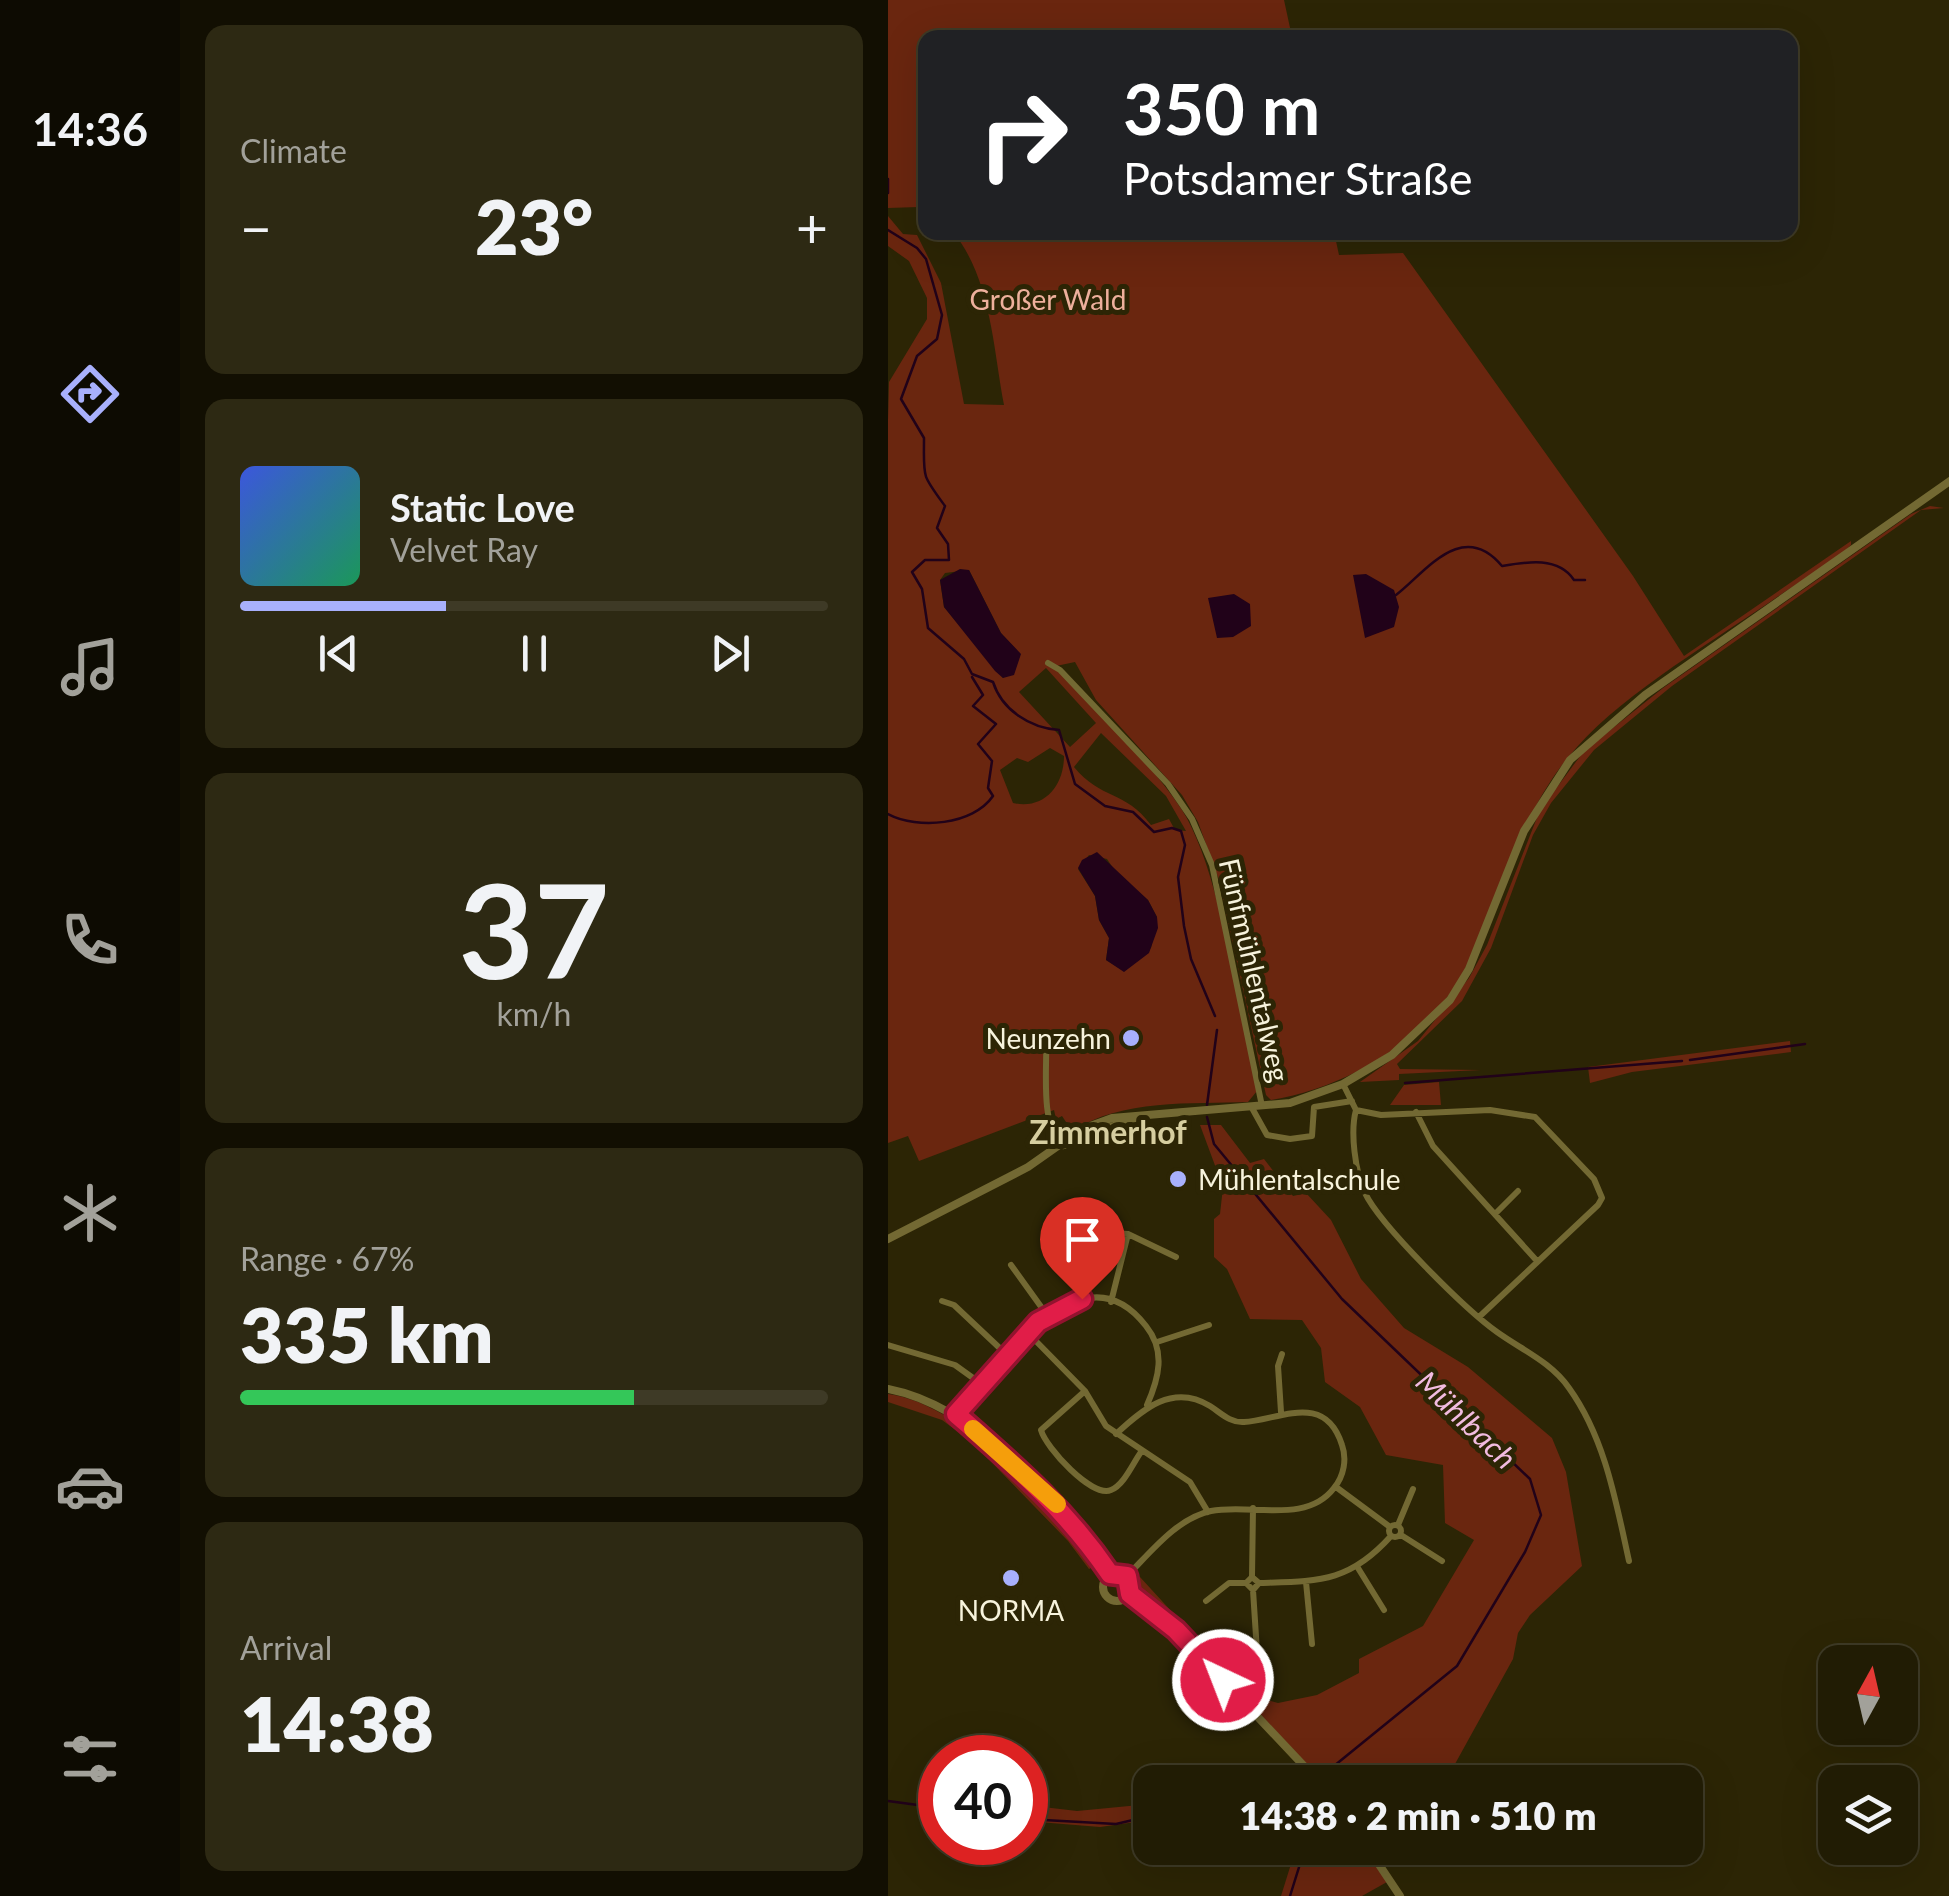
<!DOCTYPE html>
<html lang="en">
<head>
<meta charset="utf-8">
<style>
	body { margin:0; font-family:Lato,sans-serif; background:#2d2913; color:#f1f3f6; height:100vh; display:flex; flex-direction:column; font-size:38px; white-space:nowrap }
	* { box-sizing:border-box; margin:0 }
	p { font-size:32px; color:#a2a19a }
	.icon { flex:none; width:55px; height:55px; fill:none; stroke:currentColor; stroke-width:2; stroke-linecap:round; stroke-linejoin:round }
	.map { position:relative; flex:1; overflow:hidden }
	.panel { display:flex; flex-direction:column; gap:25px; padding:25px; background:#120f02; width:708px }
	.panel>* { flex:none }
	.banner { position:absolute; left:30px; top:30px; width:880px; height:210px; border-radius:20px; box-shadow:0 10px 40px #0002,0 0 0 2px #3e3a26; background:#202124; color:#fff; overflow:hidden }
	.needle { width:65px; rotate:8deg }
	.controls { position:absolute; left:930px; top:1645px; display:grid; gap:20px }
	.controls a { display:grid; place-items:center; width:100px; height:100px; border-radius:20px; background:#211c04; box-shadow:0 10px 40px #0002,0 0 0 2px #3e3a26; font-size:50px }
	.speed { position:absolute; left:30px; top:1735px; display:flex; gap:20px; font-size:50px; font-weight:700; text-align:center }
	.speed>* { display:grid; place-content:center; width:130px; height:130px; border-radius:50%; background:#211c04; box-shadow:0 10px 40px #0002,0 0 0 2px #3e3a26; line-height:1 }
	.speed .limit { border:15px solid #d22; background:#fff; color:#111 }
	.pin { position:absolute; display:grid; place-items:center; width:85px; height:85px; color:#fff; margin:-102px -42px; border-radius:50% 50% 50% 0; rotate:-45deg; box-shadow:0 0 10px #0007 }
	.pin .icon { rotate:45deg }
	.me { position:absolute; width:110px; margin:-55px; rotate:317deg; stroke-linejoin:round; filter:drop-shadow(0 0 8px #0008) }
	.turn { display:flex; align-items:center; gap:35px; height:210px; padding:0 40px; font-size:45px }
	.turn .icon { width:130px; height:130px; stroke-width:2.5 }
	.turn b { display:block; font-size:70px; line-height:85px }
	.big { font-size:75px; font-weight:800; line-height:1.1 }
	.panel .card { flex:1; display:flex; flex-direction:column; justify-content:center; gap:15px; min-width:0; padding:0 35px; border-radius:20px; background:#2d2913 }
	.panel .dial { align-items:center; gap:0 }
	.dial b { font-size:130px; line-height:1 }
	.song { display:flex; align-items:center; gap:30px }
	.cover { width:120px; height:120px; border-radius:15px; background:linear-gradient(135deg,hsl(230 70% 55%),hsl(150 70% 35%)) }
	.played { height:10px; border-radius:5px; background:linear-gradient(90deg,#a8b0fc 35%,#3e3a26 35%) }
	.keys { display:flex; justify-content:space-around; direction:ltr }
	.heat { display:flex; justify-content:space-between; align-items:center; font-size:55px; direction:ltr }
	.charge { height:15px; border-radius:8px; background:linear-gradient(90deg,#34c759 67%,#3e3a26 0) }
	.trip { position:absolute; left:245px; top:1765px; width:570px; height:100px; border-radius:20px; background:#211c04; box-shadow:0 10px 40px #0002,0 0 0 2px #3e3a26; font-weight:800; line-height:100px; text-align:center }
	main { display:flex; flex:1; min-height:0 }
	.tabs { display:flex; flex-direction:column; width:180px; justify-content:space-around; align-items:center; background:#0d0b02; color:#a2a19a }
	.tabs .icon { width:70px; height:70px }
	.tabs .active { color:#a8b0fc }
	.tabs b { font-size:45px; color:#f1f3f6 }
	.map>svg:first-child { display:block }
</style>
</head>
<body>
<main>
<nav class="tabs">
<b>14:36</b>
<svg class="icon active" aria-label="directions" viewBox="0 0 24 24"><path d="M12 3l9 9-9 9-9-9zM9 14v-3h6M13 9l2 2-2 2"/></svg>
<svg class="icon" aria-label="music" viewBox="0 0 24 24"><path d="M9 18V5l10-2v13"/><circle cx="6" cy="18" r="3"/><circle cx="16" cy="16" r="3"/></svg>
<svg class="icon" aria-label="phone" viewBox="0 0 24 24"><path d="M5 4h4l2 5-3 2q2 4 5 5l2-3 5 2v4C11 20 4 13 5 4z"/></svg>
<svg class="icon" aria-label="climate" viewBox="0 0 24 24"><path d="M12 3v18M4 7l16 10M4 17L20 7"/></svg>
<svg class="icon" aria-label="car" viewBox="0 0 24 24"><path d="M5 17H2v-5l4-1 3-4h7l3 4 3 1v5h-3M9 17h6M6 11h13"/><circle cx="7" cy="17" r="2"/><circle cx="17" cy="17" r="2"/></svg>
<svg class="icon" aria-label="filters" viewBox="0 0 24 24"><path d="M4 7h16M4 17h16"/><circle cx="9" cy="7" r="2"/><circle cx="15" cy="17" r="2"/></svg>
</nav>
<section class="panel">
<div class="card"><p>Climate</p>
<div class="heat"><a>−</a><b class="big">23°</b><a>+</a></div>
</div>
<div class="card">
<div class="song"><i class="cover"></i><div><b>Static Love</b><p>Velvet Ray</p></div></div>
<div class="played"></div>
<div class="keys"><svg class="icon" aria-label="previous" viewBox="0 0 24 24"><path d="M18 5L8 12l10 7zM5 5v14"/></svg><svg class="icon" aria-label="pause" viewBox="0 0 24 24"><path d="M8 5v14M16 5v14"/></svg><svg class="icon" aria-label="next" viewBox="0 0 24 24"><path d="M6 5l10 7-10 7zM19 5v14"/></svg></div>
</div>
<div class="card dial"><b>37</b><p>km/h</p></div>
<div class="card"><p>Range · 67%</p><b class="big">335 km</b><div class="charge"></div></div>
<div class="card"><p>Arrival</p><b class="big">14:38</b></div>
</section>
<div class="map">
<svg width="1062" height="1896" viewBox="0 0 1062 1896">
	<rect width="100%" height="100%" fill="#2c2505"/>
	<path fill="#6a260f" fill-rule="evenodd" d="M0,0H396L404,37L38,38L37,211L31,207L0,208Z
		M0,216L15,234L29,235L53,283L76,404L116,405C105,347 103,280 66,233L446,232L451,255L515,253L745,576L796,656L963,541V545C944,564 917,578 895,593C831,638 740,690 689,747C630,812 616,893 577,969C540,1040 461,1087 383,1100L378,1095L331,880L310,822L294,795L208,700L187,662L168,666C209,714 259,757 294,810C333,871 352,1016 369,1091L360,1102C303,1104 234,1099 184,1131L174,1116L168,1119L166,1110L31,1161L20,1136L0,1143V420L1,382L39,319V298L21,261L0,246ZM81,570L113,633L132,654L115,678L56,607L52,580L57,573ZM158,668L208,723L182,747L131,692ZM213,733L278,796L298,831L287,830L281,819L263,825C237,790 213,800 186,767ZM162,748L176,756C176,786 156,810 125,803L112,770L129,758L140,762ZM201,855L219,859L229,874L260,900L269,917L263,948L236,971L218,960L221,938L211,920L207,896L190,869Z
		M1042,506L1056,508L1033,510L784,686L706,750L663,803L645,835L603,948L574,1001L509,1064L512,1069L593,1070L511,1074V1080L472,1082L530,1041L581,978L599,945L652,810L696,751L775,688L1023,514Z
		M902,1041L903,1052L744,1072L702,1083L700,1067Z
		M551,1082L553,1105H502L516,1085Z
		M312,1125H333L362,1163L376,1159L405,1196L418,1193L443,1220L473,1279L516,1328L580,1367L664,1438L678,1472L694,1566L642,1615L630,1633L625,1659L562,1773L548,1782H437L433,1778L440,1779L435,1772L429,1775L292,1628L247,1589V1577H252L360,1695L390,1703L429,1695L471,1673V1659L535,1626L586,1540L557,1523L555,1465L498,1455L472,1407L437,1382L433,1348L414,1320L362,1319L339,1269L326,1257V1219L332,1214L335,1187Z
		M0,1394C70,1402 175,1505 209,1565L201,1569L180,1541L84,1442L54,1420L0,1402Z
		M262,1804V1820L212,1827L138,1821V1805L189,1811Z
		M408,1848H475L499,1882L474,1896H393Z"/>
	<path fill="#210219" d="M72,569L81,570L113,633L133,654L126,675L115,678L107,671L56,607L52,580Z
		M478,574L506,590L511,607L506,627L477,638L465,575Z
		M346,594L362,604L363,626L345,637L329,638L320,598Z
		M209,852L260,900L269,917L270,928L261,953L236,972L218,960L221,938L211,920L207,896L190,868L194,860Z"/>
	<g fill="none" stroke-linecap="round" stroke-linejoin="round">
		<path stroke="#210219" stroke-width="2.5" d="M0,179V193
			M0,230L29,248L38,259L54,315L49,339L29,356L13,399L36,438C36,479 33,473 57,506L49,528L60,544L61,560H37L24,572L34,589L40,628L76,659L84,674L105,682C114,710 142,728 171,730L187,784L217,806L245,812L266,832L284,828L293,831L297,845L290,877L296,926L303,959L327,1016
			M508,595C537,573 574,518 614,566C638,562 670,556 686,580H697
			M0,814C30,830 85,825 105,796L100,788L104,761L90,744L108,724L85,706L95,695L84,677
			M802,1060L917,1044
			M517,1083L794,1061
			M319,1105L329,1030
			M319,1117L326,1144L454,1299L642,1479L653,1515L637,1552L569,1666L441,1770
			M0,1801L52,1808
			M138,1819L228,1824L262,1816
			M402,1896L417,1848"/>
		<path stroke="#736933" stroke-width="6" d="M160,663L172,670L280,784L304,819L324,865L374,1106
			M158,1033C160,1064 151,1122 173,1144
			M455,1084L468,1110C462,1132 467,1171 477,1193C492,1225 578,1310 609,1332C634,1350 663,1362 681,1388C717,1438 728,1502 741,1561
			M364,1108L379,1135L402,1139L424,1136L426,1107L464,1101
			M468,1110L493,1115L602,1110L647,1117L706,1179L714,1198L710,1205L591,1317
			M528,1112L545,1146L649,1261
			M607,1214L630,1191
			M180,1230L240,1234L288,1257
			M123,1265L159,1315
			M54,1301L66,1305L118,1354
			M223,1302L240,1234
			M140,1333L197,1391L218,1426L302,1482L320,1512
			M269,1342L321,1325
			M0,1345L67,1365L92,1383
			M197,1391L153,1430C158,1448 204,1498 223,1490C236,1485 245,1463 253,1452
			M393,1412L390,1366L394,1354
			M68,1414C109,1370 192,1240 258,1326C278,1351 271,1378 259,1405
			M228,1434C255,1409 285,1383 322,1406C333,1413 342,1423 356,1422C391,1420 437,1391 454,1445C459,1459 456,1476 446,1488C418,1525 362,1503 323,1511C289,1518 262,1553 239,1576
			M448,1487L502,1527
			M501 1531a6 6 0 1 1 12 0a6 6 0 1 1-12 0Z
			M510,1525L525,1489
			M513,1535L554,1561
			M470,1568L496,1610
			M364,1577L365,1508
			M418,1582L424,1644
			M371,1583C430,1581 461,1583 503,1536
			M365,1590L369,1652
			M318,1601L341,1583H358L365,1590L371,1583L364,1577L358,1583"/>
		<path stroke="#736933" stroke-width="8" d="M176,1145L247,1118
			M0,1239L140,1167L194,1129L224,1118L402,1103L455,1084L504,1055L562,1000L581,969L636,831L682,760L757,695L1062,481
			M0,1389C88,1406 174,1502 222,1575
			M215 1587a14 14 0 1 1 28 0a14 14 0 1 1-28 0Z
			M242,1595L288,1630L431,1782
			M480,1848L512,1896"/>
	</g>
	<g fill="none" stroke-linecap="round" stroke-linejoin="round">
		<defs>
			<path id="route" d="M194,1299L150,1322L68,1414C126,1465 178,1509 222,1574L239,1576L242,1594L288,1630L335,1680"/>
		</defs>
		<use href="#route" stroke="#92132f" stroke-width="25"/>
		<use href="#route" stroke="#e11d48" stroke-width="18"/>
		<path stroke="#f59e0b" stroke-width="18" d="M85,1429L169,1504"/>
	</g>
	<g fill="#a8b0fc" stroke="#2c2505" stroke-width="4">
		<circle cx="243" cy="1038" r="10"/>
		<circle cx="290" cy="1179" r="10"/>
		<circle cx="123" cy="1578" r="10"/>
	</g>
	<g text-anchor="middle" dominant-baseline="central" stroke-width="10" stroke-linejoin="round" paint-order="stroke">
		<g font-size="28" fill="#eeb09c" stroke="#2c2505">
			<text x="160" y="299">Großer Wald</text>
		</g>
		<g font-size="28" fill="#f7f3dc" stroke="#2c2505">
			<text transform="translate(367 970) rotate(77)">Fünfmühlentalweg</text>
		</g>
		<g font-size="28" fill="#f7f3dc" stroke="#2c2505" text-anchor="end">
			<text x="223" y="1038">Neunzehn</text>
			<text x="310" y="1179" text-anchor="start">Mühlentalschule</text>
			<text x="123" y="1610" text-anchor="middle">NORMA</text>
		</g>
		<g font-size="30" font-style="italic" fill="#f1bbe0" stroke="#2c2505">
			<text transform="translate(579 1419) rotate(44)">Mühlbach</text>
		</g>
		<g font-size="32" font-weight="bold" fill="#d6cea0" stroke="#2c2505">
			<text x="220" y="1131">Zimmerhof</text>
		</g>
	</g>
</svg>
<div class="controls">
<a><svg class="needle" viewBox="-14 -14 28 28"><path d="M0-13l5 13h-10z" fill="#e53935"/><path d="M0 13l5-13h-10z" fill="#a2a19a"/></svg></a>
<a><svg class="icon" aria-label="layers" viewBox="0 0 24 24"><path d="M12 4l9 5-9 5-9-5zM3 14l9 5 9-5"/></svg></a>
</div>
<div class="speed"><div class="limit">40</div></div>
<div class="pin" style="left:194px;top:1299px;background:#d93025"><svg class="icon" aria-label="arrive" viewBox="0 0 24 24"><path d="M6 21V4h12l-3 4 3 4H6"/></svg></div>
<svg class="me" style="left:335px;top:1680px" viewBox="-20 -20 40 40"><circle r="17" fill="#e11d48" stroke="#fff" stroke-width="3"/><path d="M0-11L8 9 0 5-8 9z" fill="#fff"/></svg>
<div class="trip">14:38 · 2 min · 510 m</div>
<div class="banner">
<div class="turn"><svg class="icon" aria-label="right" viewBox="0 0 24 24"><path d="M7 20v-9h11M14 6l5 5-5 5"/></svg><div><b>350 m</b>Potsdamer Straße</div></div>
</div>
</div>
</main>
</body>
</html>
